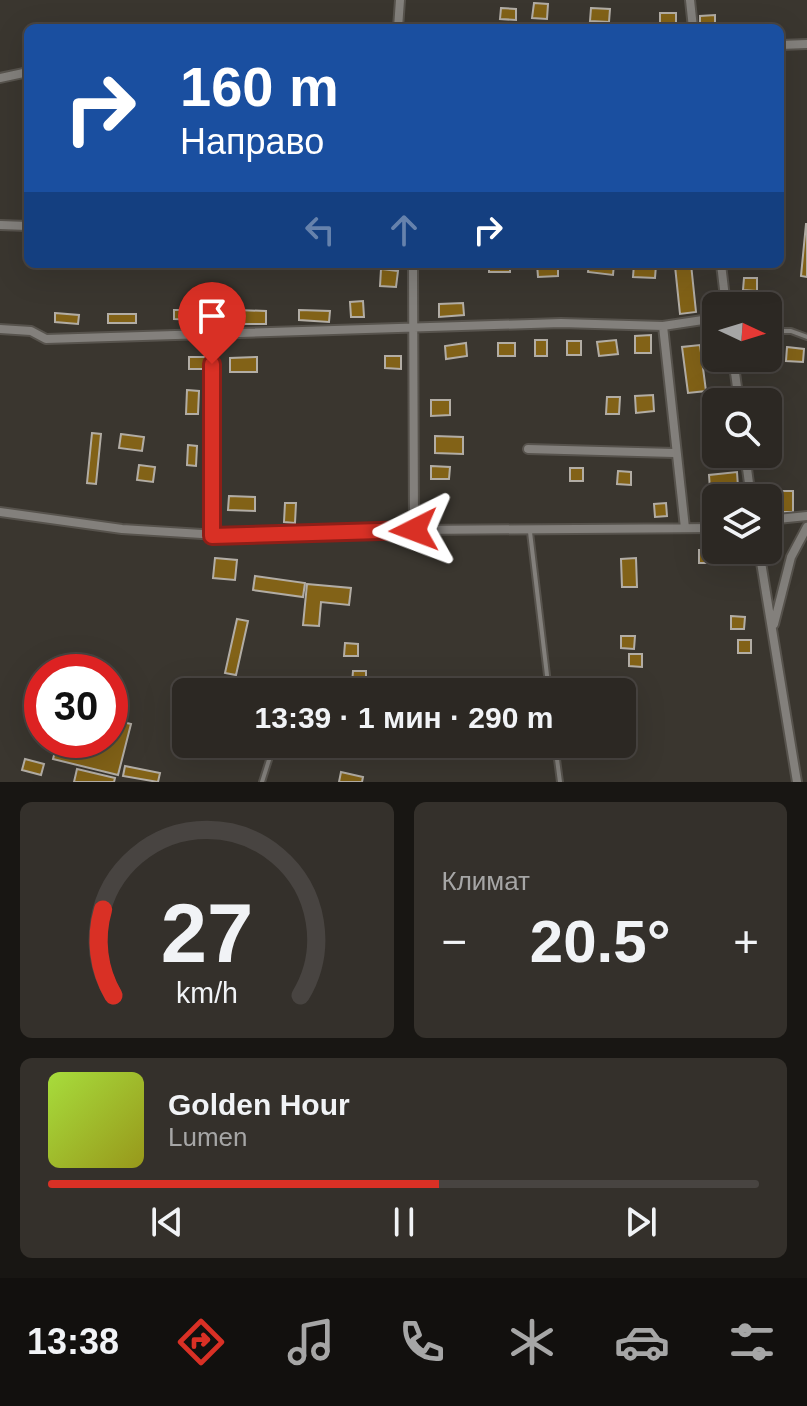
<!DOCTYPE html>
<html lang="ru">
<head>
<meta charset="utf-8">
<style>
	body { margin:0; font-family:Helvetica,sans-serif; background:#34302b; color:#f1f3f6; height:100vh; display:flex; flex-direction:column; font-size:30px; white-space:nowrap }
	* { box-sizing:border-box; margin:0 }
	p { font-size:26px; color:#a6a6a6 }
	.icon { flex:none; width:44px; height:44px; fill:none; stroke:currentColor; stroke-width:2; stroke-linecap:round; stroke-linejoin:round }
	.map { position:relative; height:782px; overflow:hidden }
	.side { display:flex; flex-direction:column; gap:20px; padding:20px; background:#181613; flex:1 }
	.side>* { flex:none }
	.top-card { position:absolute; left:24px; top:24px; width:760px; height:244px; border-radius:12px; box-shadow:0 8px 32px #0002,0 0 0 2px #484441; background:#1a4fa0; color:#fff; overflow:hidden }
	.needle { width:52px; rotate:94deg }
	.controls { position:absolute; left:702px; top:292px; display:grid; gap:16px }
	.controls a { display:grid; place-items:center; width:80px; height:80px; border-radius:12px; background:#2c2823; box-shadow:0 8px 32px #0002,0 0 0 2px #484441; font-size:40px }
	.speed { position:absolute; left:24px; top:654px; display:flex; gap:16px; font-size:40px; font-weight:700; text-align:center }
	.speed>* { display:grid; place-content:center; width:104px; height:104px; border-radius:50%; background:#2c2823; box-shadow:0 8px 32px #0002,0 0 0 2px #484441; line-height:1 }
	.speed .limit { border:12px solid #d22; background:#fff; color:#111 }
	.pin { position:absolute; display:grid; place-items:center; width:68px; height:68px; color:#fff; margin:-82px -34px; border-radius:50% 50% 50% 0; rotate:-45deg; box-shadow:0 0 8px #0007 }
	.pin .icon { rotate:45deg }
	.me { position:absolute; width:88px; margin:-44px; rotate:267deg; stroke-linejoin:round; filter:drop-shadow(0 0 6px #0008) }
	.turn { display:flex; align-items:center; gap:28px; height:168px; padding:0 24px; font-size:36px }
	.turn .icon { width:104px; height:104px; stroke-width:2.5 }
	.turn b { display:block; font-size:56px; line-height:68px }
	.lanes { display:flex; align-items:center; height:76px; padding:0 24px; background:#0003; justify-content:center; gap:40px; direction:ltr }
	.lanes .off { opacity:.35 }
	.big { font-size:60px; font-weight:700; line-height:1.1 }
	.side .tile { flex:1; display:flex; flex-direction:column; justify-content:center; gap:12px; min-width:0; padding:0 28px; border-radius:12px; background:#34302b }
	.side .dial { align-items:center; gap:0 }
	.dial svg { height:208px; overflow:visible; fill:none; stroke:#484441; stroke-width:7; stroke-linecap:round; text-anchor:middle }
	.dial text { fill:#f1f3f6; stroke:none }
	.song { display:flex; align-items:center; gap:24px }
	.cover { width:96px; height:96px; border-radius:12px; background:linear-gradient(135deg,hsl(80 70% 55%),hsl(60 70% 35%)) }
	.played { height:8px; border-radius:4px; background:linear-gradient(90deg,#d93025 55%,#484441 55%) }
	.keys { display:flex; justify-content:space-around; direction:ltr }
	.heat { display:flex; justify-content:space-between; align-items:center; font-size:44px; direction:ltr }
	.side .tiles { flex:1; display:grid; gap:20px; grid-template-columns:1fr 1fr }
	.tile:last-child { grid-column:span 2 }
	.trip { position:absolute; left:172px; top:678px; width:464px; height:80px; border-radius:12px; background:#2c2823; box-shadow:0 8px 32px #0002,0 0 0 2px #484441; font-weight:700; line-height:80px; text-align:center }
	.tabs { display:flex; height:128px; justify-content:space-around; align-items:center; background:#12100e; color:#a6a6a6 }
	.tabs .icon { width:56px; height:56px }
	.tabs .selected { color:#d93025 }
	.tabs b { font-size:36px; color:#f1f3f6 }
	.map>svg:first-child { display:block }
</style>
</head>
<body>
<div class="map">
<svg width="807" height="782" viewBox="0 0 807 782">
	<rect width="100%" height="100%" fill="#3a362f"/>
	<path fill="#826217" stroke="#b2ada5" stroke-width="2" d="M534,3L548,4L547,19L532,18Z
		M501,8L516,9V20L500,19Z
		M591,8L610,9L609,22L590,21Z
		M660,13H676V28H660Z
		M715,15V26L700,27V16Z
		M806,224H807V277L801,276Z
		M489,264H510V272H489Z
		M537,264H558V276L538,277Z
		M589,264H614L613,275L588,272Z
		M634,264L656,265L655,278L633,277Z
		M691,264L696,312L680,314L675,266Z
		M381,269L398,271L396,287L380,286Z
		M744,278H757V291L743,290Z
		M363,301L364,317H351L350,302Z
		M463,303L464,315L439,317V304Z
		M174,310H202V320L174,319Z
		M237,310L266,311V324H237Z
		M299,310L330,311L329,322L299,320Z
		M55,313L79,315L78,324L55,322Z
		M108,314H136V323H108Z
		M651,335V353H635V336Z
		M535,340H547V356H535Z
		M616,340L618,354L599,356L597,342Z
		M567,341H581V355H567Z
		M466,343L467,356L446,359L445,346Z
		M498,343H515V356H498Z
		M700,345L706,391L688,393L682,347Z
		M787,347L804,349L803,362L786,361Z
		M385,356H401V369L385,368Z
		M189,357H206V369H189Z
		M257,357V372H230V358Z
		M187,390L199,391L198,414H186Z
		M653,395L654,411L636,413L635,396Z
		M607,397H620L619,414H606Z
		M431,400H450V415L431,416Z
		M92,433L101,434L96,484L87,483Z
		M121,434L144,437L142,451L119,448Z
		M435,436L463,437V454L435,453Z
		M188,445L197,446L196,466L187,465Z
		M139,465L155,467L153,482L137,480Z
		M431,466L450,467L449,479H431Z
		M570,468H583V481H570Z
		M618,471L631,472V485L617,484Z
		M737,472L738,487L710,489L709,475Z
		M770,491H793V512H771Z
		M229,496L255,497V511L228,510Z
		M285,503H296L295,523L284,522Z
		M666,503L667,516L655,517L654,504Z
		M699,550L713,551L712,563H699Z
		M215,558L237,560L235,580L213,578Z
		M636,558L637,587H622L621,559Z
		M255,576L305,583L303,597L253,590Z
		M307,584L351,588L349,605L321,602L319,626L303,625Z
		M731,616L745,617L744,629H731Z
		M237,619L248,621L236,675L225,673Z
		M621,636H635L634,649L621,648Z
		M738,640H751V653H738Z
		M345,643L358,644V656H344Z
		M629,654H642V667L629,666Z
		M353,671H366V684H352Z
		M110,719L131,724L118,775L53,759L58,740H110Z
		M25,759L44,764L41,775L22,770Z
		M125,766L160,773L158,782L123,776Z
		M77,769L115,778L114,782H74Z
		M341,772L363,777L362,782H339Z"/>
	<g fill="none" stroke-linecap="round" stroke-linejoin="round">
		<defs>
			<path id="lane" d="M768,331H791L807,337
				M530,532L549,692
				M555,744L560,782
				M262,782L274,744"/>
			<path id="street" d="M690,0L693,28
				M398,28L400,0
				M780,45L807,44
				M0,78L28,72
				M0,225L28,226
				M413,264L414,530
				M721,264L726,306
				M663,326L685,528
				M0,329L31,331L46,339L561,323L663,326L716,318
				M212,335V536
				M733,358L739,402
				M528,449L674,453
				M745,454L751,498
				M0,512L122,529L250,537L414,530L716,528
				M768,520L807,516
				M759,550L797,782
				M774,624L791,557L807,527"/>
		</defs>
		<use href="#lane" stroke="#57534d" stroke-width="8"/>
		<use href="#street" stroke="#57534d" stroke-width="12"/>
		<use href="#lane" stroke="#83807c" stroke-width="4"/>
		<use href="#street" stroke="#83807c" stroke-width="8"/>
	</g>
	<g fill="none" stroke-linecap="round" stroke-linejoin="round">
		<defs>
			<path id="route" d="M212,364V536L414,530"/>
		</defs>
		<use href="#route" stroke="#8d1f18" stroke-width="20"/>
		<use href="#route" stroke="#d93025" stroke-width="14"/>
	</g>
</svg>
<div class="controls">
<a><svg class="needle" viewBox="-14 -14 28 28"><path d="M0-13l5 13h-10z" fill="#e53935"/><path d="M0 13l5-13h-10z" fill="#a6a6a6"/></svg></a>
<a><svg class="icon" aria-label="search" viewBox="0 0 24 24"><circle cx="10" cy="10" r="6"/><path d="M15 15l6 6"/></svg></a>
<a><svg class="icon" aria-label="layers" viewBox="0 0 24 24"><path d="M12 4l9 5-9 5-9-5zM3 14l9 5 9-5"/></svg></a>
</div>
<div class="speed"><div class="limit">30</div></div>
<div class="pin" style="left:212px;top:364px;background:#d93025"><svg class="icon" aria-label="arrive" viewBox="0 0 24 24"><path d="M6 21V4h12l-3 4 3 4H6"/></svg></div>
<svg class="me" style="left:414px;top:530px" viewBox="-20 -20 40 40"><path d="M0-17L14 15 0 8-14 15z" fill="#d93025" stroke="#fff" stroke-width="4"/></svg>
<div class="trip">13:39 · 1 мин · 290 m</div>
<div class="top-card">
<div class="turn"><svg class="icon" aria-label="right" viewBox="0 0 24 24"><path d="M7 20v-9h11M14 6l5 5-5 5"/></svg><div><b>160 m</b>Направо</div></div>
<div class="lanes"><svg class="icon off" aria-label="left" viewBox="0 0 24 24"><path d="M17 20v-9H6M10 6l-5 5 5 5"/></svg><svg class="icon off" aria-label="ahead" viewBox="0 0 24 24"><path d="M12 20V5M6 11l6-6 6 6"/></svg><svg class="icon" aria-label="right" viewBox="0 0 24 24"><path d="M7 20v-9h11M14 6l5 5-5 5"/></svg></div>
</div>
</div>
<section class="side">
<div class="tiles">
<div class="tile dial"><svg viewBox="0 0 100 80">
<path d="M14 69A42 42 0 1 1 86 69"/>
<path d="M14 69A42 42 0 0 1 10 36" stroke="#d93025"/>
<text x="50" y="56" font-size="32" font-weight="700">27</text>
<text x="50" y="72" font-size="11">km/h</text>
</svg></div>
<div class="tile"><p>Климат</p>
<div class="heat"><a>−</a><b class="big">20.5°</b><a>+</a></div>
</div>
<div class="tile">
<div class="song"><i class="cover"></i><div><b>Golden Hour</b><p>Lumen</p></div></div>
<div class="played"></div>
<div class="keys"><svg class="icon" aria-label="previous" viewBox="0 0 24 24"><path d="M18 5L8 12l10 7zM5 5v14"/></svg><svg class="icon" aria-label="pause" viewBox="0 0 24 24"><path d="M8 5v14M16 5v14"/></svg><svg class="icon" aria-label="next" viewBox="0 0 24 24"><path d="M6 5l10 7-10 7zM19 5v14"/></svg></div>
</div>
</div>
</section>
<nav class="tabs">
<b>13:38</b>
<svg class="icon selected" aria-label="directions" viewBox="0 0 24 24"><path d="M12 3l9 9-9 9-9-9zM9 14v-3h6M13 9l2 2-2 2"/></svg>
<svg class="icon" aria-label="music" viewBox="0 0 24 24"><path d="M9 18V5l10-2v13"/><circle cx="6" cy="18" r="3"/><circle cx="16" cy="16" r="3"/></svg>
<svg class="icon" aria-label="phone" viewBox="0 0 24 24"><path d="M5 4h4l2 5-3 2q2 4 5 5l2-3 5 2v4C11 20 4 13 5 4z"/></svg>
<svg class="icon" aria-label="climate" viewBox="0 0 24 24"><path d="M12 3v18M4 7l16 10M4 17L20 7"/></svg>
<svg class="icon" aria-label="car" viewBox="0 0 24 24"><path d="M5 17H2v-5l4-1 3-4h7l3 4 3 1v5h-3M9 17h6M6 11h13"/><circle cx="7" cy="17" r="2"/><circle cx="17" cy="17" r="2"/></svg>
<svg class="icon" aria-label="filters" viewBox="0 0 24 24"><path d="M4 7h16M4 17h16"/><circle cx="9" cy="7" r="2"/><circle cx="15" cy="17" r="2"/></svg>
</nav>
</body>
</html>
